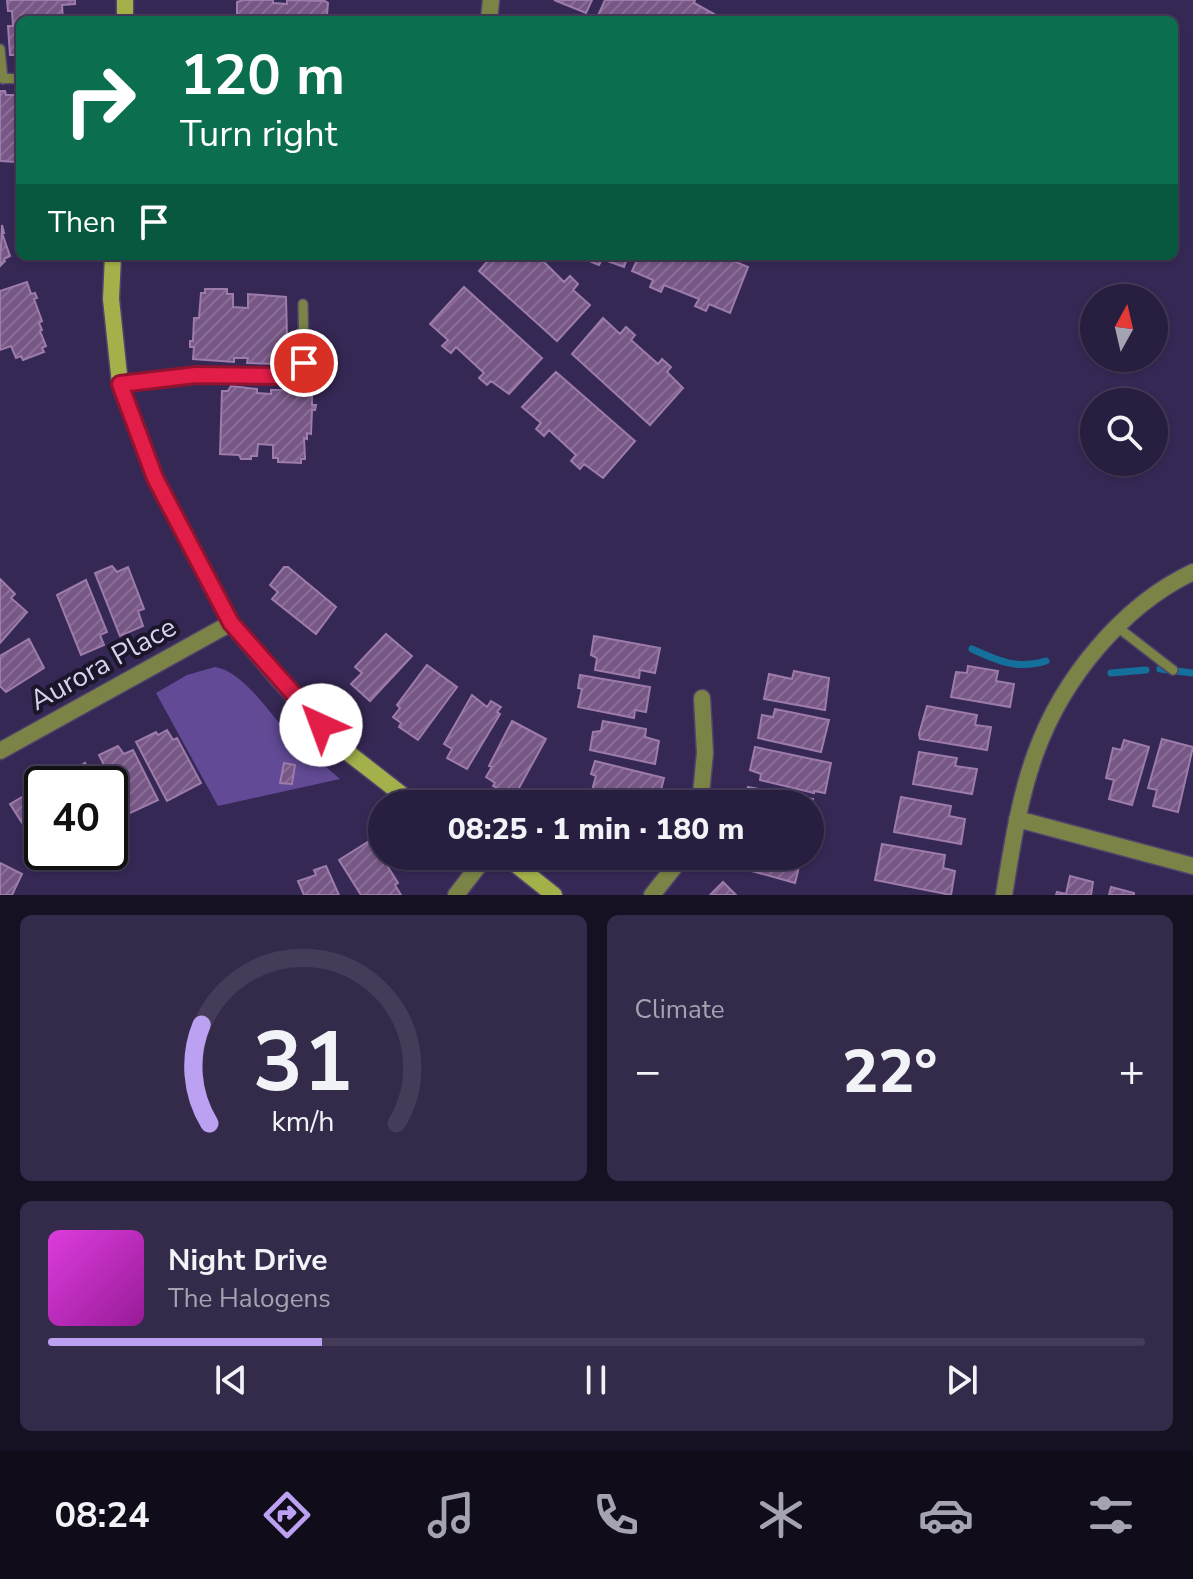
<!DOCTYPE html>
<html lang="en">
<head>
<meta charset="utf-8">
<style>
	body { margin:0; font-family:"Nunito Sans",sans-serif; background:#342b4b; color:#f1f3f6; height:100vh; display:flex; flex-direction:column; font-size:30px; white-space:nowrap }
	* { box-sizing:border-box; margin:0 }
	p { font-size:26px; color:#a5a2b1 }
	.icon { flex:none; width:44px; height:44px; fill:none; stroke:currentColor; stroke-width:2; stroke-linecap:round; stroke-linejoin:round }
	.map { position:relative; height:895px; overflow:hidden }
	.drawer { display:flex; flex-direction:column; gap:20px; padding:20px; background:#161023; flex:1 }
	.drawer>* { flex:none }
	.banner { position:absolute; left:16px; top:16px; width:1162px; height:244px; border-radius:12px; box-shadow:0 2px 6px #0004,0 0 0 2px #443c59; background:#0b6e4f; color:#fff; overflow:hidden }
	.needle { width:52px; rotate:8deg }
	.fabs { position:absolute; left:1080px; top:284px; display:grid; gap:16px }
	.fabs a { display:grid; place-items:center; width:88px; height:88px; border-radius:50%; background:#281e40; box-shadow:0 2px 6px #0004,0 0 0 2px #443c59; font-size:40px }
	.speed { position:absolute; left:24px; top:766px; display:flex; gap:16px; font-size:40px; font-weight:700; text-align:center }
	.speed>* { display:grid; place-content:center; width:104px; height:104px; border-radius:50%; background:#281e40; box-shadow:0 2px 6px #0004,0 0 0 2px #443c59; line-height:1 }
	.speed .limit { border:4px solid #111; border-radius:12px; background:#fff; color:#111 }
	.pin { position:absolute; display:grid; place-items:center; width:68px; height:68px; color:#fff; margin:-34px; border:4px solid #fff; border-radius:50%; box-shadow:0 2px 8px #0007 }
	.me { position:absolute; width:88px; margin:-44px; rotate:317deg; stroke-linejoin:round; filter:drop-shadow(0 0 6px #0008) }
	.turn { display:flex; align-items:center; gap:28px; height:168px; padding:0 32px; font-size:36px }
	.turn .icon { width:104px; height:104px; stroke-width:2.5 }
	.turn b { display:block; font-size:56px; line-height:68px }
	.then { display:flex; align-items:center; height:76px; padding:0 32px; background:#0003; gap:16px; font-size:30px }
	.big { font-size:60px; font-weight:800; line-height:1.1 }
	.drawer .widget { flex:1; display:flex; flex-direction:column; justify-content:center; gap:12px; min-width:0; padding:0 28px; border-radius:12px; background:#342b4b }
	.drawer .dial { align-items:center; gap:0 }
	.dial svg { height:208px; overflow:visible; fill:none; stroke:#443c59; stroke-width:7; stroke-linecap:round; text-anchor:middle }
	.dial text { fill:#f1f3f6; stroke:none }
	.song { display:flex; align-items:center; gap:24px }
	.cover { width:96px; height:96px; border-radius:12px; background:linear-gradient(135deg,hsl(300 70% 55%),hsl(300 70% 35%)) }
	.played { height:8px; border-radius:4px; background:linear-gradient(90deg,#bca0f2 25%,#443c59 25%) }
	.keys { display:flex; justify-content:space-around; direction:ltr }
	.heat { display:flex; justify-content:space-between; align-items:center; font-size:44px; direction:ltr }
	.drawer .tiles { flex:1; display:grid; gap:20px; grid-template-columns:1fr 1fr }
	.widget:last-child { grid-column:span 2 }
	.trip { position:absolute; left:368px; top:790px; width:456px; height:80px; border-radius:40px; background:#281e40; box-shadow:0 2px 6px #0004,0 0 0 2px #443c59; font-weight:800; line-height:80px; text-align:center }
	.menu { display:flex; height:128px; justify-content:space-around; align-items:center; background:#100c1a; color:#a5a2b1 }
	.menu .icon { width:56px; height:56px }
	.menu .on { color:#bca0f2 }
	.menu b { font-size:36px; color:#f1f3f6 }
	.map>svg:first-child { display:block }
</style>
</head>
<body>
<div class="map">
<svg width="1193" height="895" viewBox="0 0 1193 895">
	<defs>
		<pattern id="building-hatch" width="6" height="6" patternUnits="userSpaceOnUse" patternTransform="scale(2)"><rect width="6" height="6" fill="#775785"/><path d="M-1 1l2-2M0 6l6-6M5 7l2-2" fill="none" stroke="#8a6e97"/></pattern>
	</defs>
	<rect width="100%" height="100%" fill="#362855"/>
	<path fill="#624a96" d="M215,667C243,671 269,713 288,733C304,750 323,764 340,779L218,806L156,693L187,675Z"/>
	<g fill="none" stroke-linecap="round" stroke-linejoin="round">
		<path stroke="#146f9a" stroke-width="7" d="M972,649C998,661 1018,670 1046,661
			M1160,669L1193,673
			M1111,673L1146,670"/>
	</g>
	<path fill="url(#building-hatch)" stroke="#9d7cab" stroke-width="2" d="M7,0H75V4L62,5L63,20H20V61H15V55H10L8,26H13L12,11H8Z
		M243,0H273V3L287,4V0L325,1L328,3L327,15H331L330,20H237V2Z
		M554,0H592L586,13Z
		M605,0H695L694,3L714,14L711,20H603L597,18Z
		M0,91H5L6,95H20V150H17L16,162L0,161Z
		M2,225L4,233H2L10,256L4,259L5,261L0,266Z
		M492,256H538L564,282L570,276L578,284L573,290L590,305L557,341L479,271Z
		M591,256H628L624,267L602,259L599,265L589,261Z
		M639,256H722L748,267L730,313L709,304L706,311L695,306L699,299L664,285L661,292L650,287L653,280L632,271Z
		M27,282L31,294L35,293L37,298L34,299L42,321L39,323L42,330L40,331L46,346L42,348L44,352L23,360L21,356L16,358L11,346L0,350V291Z
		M464,287L542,358L509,394L491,381L487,385L479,378L484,373L456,347L451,353L442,346L448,340L430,324Z
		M205,289H227V294H233V307L248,308V294L286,297L287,337H284L283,360H277V364L247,363L248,358H234V362L193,359L194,347H190V341H193L194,318H199L201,293H205Z
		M603,318L620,334L626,327L635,335L631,340L658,364L662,359L671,367L667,372L683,388L650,425L572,354Z
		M556,372L635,441L603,478L584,464L580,469L571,461L576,455L549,430L544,436L536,429L541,423L522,407Z
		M231,386L257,389V393L271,394V390H292V388L312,392V405H316L315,410H312L311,434L307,433V439L304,438L305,459H301V463L278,462V458H273V445L258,444L257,456H251V459H241L239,455L220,454L222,391H228Z
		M112,566L117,572L128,567L144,609L138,611L143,626L120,636L95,573Z
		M284,567H288L336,607L316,634L272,599L278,592L270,585Z
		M0,579L15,594L11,598L27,612L0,643Z
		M86,580L107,632L100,635L104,645L81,655L57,595Z
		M386,634L412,656L370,701L351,684L362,673L355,667Z
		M594,636L660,648L655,673L640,670L639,678L595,670L597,658L591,655Z
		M29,639L44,668L6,692L0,686V656Z
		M427,665L457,687L418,740L399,727L401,723L393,717L400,708L397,705Z
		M968,666L998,671L996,681L1014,684L1010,707L951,697L956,672L967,673Z
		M794,671L829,678L825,710L764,699L769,674L792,679Z
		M580,675L650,687L646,712L635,710L634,718L578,707L582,689L578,688Z
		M472,695L487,707L491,701L501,707L497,712L500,714L467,769L447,758L452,749L444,744Z
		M927,706L977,715L975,725L991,727L987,750L920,739L919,734Z
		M775,709L829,720L821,752L758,738L762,715L773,717Z
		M512,721L546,739L514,797L493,786L495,783L486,777L492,767L489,766Z
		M603,721L646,729L645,737L659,741L655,764L590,750L593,732L601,731Z
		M167,730L173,740L177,738L201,783L167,801L136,742L156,732L158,735Z
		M1162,739L1193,747L1178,812L1153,806L1157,790L1148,788Z
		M1124,740L1149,747L1132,805L1109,799L1114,780L1106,778L1113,748L1121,750Z
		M118,746L124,754L133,750L158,800L128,814L99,755Z
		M755,747L831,763L825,793L814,791V793L760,780L761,774L750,770Z
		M919,752L957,758L955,766L977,769L972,794L913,784Z
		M595,761L664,778L658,802L648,800L647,804H632L591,794L596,776L591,774Z
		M85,763L92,776L97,774L103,784H65L61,777Z
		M284,763L295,765L292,784L280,783Z
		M748,787L813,799L810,817V804H745Z
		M40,790L42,794V852H58L46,860L10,804L29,793L31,796Z
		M578,794L587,800L595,804H570Z
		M901,797L951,806L949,816L965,819L961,844L894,832Z
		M371,840L398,883L395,885L401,895H361L339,860Z
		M882,844L945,855L943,868L955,871L951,895L875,880Z
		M735,856H800L798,863H800L795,883L741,868L743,861L735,859Z
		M0,863L22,874L12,895H0Z
		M326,866L339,895H304L298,881L316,875L314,870Z
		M1070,876L1093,882L1091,895H1056L1057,892L1066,894Z
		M723,882L736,895H710Z
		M1111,887L1134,893V895H1109Z"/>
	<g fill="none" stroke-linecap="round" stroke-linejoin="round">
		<defs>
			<path id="lane" d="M0,49L3,79
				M0,78L20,79
				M120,384L196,375L286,376L299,372L304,363L303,304
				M1116,626L1173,670"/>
			<path id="street" d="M489,20L491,0
				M0,751L231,623
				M700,804L705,753L702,698
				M1017,819L1193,866
				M456,895L486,856
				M652,895L683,856
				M1004,895C1012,847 1019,798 1036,752C1063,678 1123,605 1193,572"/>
			<path id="secondary" d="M125,20V0
				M113,256L111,299L120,384L155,478L231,623L278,679L342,748L414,804
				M505,856L554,895"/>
		</defs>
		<use href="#lane" stroke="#50436d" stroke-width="12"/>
		<use href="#street" stroke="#50436d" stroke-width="19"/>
		<use href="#secondary" stroke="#50436d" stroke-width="19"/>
		<use href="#lane" stroke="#7b8446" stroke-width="9"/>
		<use href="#street" stroke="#7b8446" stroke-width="16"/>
		<use href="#secondary" stroke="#a4b14a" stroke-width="16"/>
	</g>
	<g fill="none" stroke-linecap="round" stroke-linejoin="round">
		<defs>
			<path id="route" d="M304,363L299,372L286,376L196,375L120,384L155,478L231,623L321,725"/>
		</defs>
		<use href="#route" stroke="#92132f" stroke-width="20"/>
		<use href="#route" stroke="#e11d48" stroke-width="14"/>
	</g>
	<g text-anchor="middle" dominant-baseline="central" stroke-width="8" stroke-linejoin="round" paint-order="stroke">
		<g font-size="28" fill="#d7d1ee" stroke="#1c162a">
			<text transform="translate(103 664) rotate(-29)">Aurora Place</text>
		</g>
	</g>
</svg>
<div class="fabs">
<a><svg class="needle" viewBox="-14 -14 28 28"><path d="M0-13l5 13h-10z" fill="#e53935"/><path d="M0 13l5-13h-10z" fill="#a5a2b1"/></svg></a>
<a><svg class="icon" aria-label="search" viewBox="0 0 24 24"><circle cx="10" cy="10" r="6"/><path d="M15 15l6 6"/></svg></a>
</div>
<div class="speed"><div class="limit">40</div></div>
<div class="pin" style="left:304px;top:363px;background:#d93025"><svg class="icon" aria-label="arrive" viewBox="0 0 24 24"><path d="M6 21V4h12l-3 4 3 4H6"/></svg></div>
<svg class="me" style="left:321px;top:725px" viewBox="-20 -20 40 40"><circle r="19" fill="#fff"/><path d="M0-13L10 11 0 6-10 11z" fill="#e11d48"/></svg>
<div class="trip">08:25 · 1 min · 180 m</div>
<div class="banner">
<div class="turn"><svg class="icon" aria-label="right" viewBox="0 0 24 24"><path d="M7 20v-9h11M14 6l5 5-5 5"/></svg><div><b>120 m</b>Turn right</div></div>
<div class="then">Then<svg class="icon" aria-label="arrive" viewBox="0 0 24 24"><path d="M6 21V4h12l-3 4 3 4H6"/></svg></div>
</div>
</div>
<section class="drawer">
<div class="tiles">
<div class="widget dial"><svg viewBox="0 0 100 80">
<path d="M14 69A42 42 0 1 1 86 69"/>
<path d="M14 69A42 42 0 0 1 11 31" stroke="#bca0f2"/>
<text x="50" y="56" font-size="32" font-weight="700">31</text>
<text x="50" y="72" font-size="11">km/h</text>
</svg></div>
<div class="widget"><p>Climate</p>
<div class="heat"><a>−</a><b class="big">22°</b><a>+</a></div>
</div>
<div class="widget">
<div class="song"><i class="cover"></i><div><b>Night Drive</b><p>The Halogens</p></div></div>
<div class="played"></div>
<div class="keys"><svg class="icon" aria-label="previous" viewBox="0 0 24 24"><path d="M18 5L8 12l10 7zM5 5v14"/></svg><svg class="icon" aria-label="pause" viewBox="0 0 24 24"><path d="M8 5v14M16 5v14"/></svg><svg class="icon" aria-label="next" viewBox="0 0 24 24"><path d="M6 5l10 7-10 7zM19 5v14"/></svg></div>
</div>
</div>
</section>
<nav class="menu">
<b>08:24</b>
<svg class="icon on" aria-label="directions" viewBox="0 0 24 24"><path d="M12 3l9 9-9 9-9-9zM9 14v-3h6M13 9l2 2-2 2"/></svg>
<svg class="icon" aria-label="music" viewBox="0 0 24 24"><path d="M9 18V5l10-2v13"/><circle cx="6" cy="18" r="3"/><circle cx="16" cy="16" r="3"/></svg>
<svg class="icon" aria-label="phone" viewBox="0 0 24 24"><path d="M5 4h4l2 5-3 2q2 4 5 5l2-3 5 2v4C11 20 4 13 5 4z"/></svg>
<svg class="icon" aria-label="climate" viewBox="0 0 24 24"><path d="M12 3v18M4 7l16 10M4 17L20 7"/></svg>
<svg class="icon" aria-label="car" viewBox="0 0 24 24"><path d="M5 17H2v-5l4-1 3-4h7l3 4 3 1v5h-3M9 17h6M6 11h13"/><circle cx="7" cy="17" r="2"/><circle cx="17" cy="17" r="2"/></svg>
<svg class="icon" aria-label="filters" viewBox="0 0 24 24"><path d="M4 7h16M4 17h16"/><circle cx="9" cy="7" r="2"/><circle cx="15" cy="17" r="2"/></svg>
</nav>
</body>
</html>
